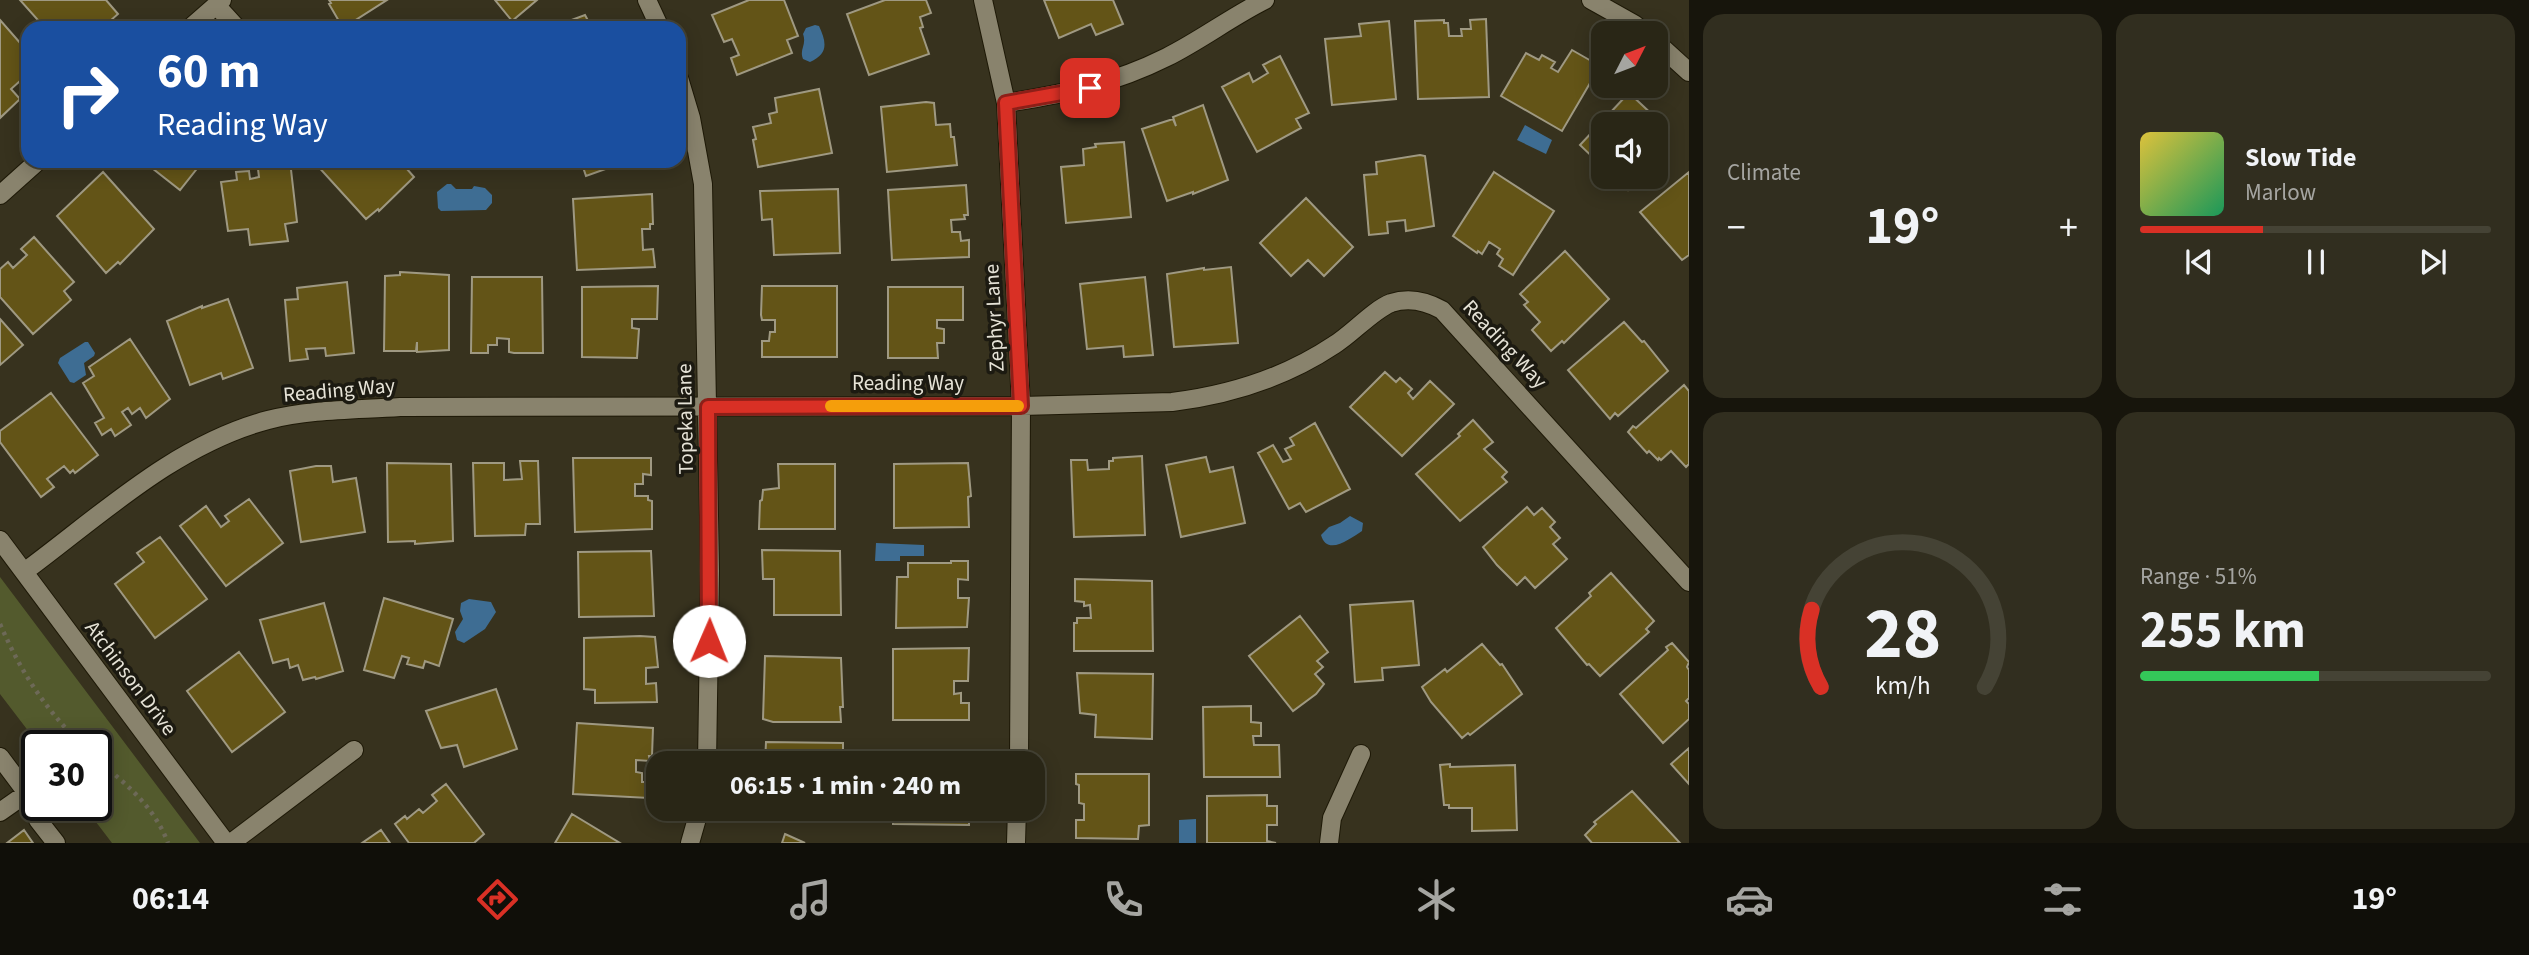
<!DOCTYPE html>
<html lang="en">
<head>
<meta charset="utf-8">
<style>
	body { margin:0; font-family:"Source Sans 3",sans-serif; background:#312e1f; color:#f1f3f6; height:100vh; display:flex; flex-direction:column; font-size:26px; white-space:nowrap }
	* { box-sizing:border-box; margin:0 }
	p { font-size:23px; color:#a5a5a1 }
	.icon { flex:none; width:38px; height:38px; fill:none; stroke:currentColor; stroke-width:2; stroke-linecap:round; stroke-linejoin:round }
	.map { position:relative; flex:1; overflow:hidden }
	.details { display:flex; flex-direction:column; gap:14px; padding:14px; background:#17150c; width:840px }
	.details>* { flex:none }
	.top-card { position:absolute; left:21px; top:21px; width:665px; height:147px; border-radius:21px; box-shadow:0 4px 18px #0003,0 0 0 2px #454335; background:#1a4fa0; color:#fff; overflow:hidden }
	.needle { width:46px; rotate:48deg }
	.buttons { position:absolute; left:1591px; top:21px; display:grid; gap:14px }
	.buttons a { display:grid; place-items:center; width:77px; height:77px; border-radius:14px; background:#292616; box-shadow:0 4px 18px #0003,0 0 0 2px #454335; font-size:35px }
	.speed { position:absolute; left:21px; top:730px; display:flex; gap:14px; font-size:35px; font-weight:700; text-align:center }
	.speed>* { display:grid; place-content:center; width:91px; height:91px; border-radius:50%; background:#292616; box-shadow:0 4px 18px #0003,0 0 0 2px #454335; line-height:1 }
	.speed .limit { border:4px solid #111; border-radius:10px; background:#fff; color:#111 }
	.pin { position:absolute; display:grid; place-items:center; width:60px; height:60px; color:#fff; margin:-30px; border-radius:14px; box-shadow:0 4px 10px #0006 }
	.me { position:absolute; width:77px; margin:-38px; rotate:1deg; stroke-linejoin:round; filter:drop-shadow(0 0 5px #0008) }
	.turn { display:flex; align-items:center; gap:24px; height:147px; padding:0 21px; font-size:32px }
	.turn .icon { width:91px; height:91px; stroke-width:2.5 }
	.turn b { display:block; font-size:49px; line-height:60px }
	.big { font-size:52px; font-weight:700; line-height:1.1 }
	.details .widget { flex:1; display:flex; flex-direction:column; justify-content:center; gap:10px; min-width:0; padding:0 24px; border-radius:21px; background:#312e1f }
	.details .dial { align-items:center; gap:0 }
	.dial svg { height:182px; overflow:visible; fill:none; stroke:#454335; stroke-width:7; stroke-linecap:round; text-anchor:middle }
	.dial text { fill:#f1f3f6; stroke:none }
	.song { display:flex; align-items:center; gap:21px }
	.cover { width:84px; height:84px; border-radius:10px; background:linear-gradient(135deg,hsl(50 70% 55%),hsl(150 70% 35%)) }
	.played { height:7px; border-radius:4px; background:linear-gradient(90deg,#d93025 35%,#454335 35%) }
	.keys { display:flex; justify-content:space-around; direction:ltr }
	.heat { display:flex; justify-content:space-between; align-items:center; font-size:38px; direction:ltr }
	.charge { height:10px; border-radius:5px; background:linear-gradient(90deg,#34c759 51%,#454335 0) }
	.details .tiles { flex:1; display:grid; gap:14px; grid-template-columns:repeat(2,1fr) }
	.trip { position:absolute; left:646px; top:751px; width:399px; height:70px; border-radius:21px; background:#292616; box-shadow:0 4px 18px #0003,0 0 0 2px #454335; font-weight:700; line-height:70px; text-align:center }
	.dock { display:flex; height:112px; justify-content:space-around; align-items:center; background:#100f09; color:#a5a5a1 }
	.dock .icon { width:49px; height:49px }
	.dock .current { color:#d93025 }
	.dock b { font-size:32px; color:#f1f3f6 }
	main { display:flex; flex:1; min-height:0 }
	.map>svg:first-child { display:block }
</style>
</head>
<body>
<main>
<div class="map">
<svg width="1689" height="843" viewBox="0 0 1689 843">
	<rect width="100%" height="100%" fill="#37321e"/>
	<path fill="#535a2d" d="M0,577L200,843H112L83,805H96V746L39,745L0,694Z"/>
	<path fill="#3e6d93" d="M815,25L819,26C827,43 828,54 810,62L803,59C799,49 807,45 803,34L806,28Z
		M1525,125L1552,140L1546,154L1517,140Z
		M447,184H451L456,189H472L474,186L485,188L492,195V203L486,210L441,211L438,208L437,192Z
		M85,342H88L95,353L94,356L84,363L86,375L74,383L70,382L58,363L60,358Z
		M1350,516L1363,523L1362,531C1351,538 1327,557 1321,535L1329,527L1340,523Z
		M876,543L924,545V556H900V561H875Z
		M469,599L491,602L496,612L485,629L464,643L457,640L455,632L463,619L460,611L461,603Z
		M1196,819V843H1179V820Z"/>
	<path fill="#635417" stroke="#9f9982" stroke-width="2" d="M20,0H106L118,14L102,28H45Z
		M329,0H387L343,28L329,4L331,3Z
		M495,0H537L512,21Z
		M749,0H784L798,36L787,40L792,53L737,75L731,58L739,55L732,39L724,42L712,15Z
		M885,0H926L931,13L920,17L923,27L920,28L929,54L869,75L847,14Z
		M1044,0H1113L1123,24L1096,35L1091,24L1059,38Z
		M585,15L592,28H550Z
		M1486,19L1489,97L1418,99L1415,21L1444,20V23H1448L1449,36H1462L1461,29H1471L1470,20Z
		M0,20L28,52V82L24,86L20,81L11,89L20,99L0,118Z
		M1389,21L1396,99L1332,105L1325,39L1361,36L1359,24Z
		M1572,50L1600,66L1562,131L1501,96L1526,53L1539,60L1542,55L1555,62L1551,68L1558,72Z
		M1280,56L1309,113L1296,119L1301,128L1257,152L1222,87L1249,73L1253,82L1268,73L1263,65Z
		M819,89L832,153L758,167L753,140L756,139L753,127L771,123L769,114L777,112L775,98Z
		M1627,91L1657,119L1655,122L1657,125L1603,124V167L1580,145L1624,98L1623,96Z
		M926,102L934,103L936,125L950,124L951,137H954L957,165L887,172L881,107Z
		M1203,105L1228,180L1193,194V192L1167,201L1142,129L1173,119L1176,126L1173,117Z
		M1656,140L1664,147L1656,160Z
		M1124,142L1131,217L1066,223L1061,167L1084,165L1083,149L1096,147L1095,144Z
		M1420,155L1425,156L1434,226L1406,231L1405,220L1387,222L1388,233L1369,235L1364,175L1377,174L1376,162Z
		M143,161H203L180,190Z
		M257,161H290L297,222L285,224L288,241L250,245L248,229L228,231L221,182L237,180L236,172L249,171L250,179L259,177Z
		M317,161H400L414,177L379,211L378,209L366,219L315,163Z
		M581,161H628L586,176Z
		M103,172L154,229L120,264L118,262L106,273L57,216Z
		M1494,172L1554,211L1513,275L1499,266L1503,259L1497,254L1500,249L1489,242L1482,254L1478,251L1477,253L1453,236Z
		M1689,172V255L1682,260L1640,212Z
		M1615,177H1640L1628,190Z
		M966,185L968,215H964L965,219L951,220L952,232H960L961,241L969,240V257L892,260L888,190Z
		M838,189L840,253L774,255L772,219L762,220L760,191Z
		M652,194L653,224H650V229H642L643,250L653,249L655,267L577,270L573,199Z
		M1306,198L1353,247L1324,276L1308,260L1291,276L1260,243Z
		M34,237L74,282L64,291L71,300L33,334L0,297V269L8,262L13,268L27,255L21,249Z
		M1565,251L1609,299L1564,343L1562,341L1551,351L1532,330L1540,322L1524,305L1528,302L1520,294Z
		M1231,267L1238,343L1174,347L1167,274L1204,268V270Z
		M400,272L449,275V350L417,352V342L416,351H384L385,276L400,275Z
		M472,277H542L543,353H514L509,352V339L497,338V345H488V353H471Z
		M1145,277L1153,355L1124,357L1123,346L1087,349L1080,284Z
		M347,282L354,353L326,356L325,348L306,349L308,359L290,361L285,300L298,299L297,288Z
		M658,286L657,319H632V328L639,329L637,358L582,357V287Z
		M762,286H837V357H762V341H769L770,332H775V320H762L761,315Z
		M888,287H963V320H937V328L944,329V343H937L938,358H888Z
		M228,299L253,368L223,379L221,373L190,385L167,321L202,306V308Z
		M0,319L23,345L0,365Z
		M1624,322L1642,342L1644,341L1668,371L1618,416L1615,413L1610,419L1568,370Z
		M130,339L170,399L146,418L140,408L132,414L128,408L122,412L131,425L115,436L111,429L102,435L95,423L104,418L83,383L94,376L89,367Z
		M1385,372L1396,382L1400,378L1412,389L1408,393L1413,399L1430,381L1454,404L1402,456L1350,407Z
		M1684,385L1689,391V464L1686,467L1671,451L1661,460L1659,458L1658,460L1649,451L1647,453L1628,432L1633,426L1636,428Z
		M51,393L98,455L75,473L73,470L70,473L64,466L47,479L54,487L41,497L0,442V431Z
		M1473,420L1493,442L1484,449L1507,472L1502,477L1507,482L1460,521L1416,474L1460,436L1458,434Z
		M1315,423L1350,489L1306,512L1300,503L1289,509L1258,453L1273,445L1283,462L1291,459L1285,449L1294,445L1290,438Z
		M1142,456L1145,535L1074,537L1071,460H1087L1088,470L1109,469V461H1113V458Z
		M1206,457L1210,472L1233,467L1245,523L1181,537L1166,465Z
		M573,458H651V475L643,474V484H635V496H648V500L652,501V529L575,532Z
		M520,461H538L540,524H526L525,535L475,536L473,463H504V480L522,479Z
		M387,463L451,464L453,541L415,544V541L388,542Z
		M968,463L971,496L968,497L969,527L894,528V464Z
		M778,464H835V529H759L760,501L762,500L763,490L779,488Z
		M316,466H331L333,482L356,478L365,532L301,542L290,471Z
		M249,499L283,543L226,586L180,526L206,506L221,527L229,521L225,516Z
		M1527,507L1534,515L1542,508L1555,522L1550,527L1560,538L1553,544L1567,559L1535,588L1525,577L1517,585L1497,565L1483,547Z
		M160,537L207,599L155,638L115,584L144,562L137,553Z
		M762,550L840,551L841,615H774V579H763Z
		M651,551L654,616L579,617L578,552Z
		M951,561H968V580L958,579V598H969L967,627L896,628L897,577H908V563H951Z
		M1611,573L1654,621L1646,629L1649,632L1600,676L1589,664L1587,665L1556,628L1591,596L1589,593Z
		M1075,579L1152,581L1153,651H1074V623H1077V618H1091L1090,605L1084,606V602L1075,601Z
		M384,598L453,619L439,666L425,661L423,668L407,664L409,658L402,656L394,678L364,670Z
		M1413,601L1419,665L1382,668L1383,680L1355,682L1350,605Z
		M324,603L343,671L316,679L315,677L303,680L298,665L290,668L288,659L273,663L260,620Z
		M1300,616L1328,652L1317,661L1323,667L1315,674L1324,684L1316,694L1293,711L1249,656Z
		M640,636L655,637L658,667L646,668V684L656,683L657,702L595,703V690L584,689V638Z
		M1672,643L1689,662L1687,667L1689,670V698L1686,701L1689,704V719L1663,743L1620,694L1668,650L1666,647Z
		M1482,644L1500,665L1502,664L1522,694L1470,735L1468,733L1462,738L1431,702L1422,687L1445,669L1447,672Z
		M969,648L968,681H954V694L961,693V703H969V720H893V649Z
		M239,652L285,712L232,752L187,691Z
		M765,656L841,658L843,707H840L841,722H773L763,719Z
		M1077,673L1153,674L1152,739L1095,737L1096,715L1080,713Z
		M496,689L517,749L464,767L457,745L441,748L426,711Z
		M1251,706V722L1261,723V736H1253L1254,745H1279L1280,777H1204L1203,707Z
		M577,723L653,728L652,756H649L650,761L636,760V772L642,773V782H649V798L573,794Z
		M766,742L843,743V763H765Z
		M1689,748V784L1671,764Z
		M893,753H943V763H893Z
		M1450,764V767L1515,765L1517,830L1472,831V808H1449V805H1444L1440,765Z
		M1076,774H1149V825L1139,826L1138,839L1076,838V820H1084V804L1079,803V785L1076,784Z
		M446,784L484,834L474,843H409L395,824L405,816L407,819L419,809L423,813L437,801L432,795Z
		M1632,791L1680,843H1592L1585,835L1596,824L1594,822Z
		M1267,795V806H1277V825H1267V841L1276,843H1207V796Z
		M765,808H843L842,814H765Z
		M893,808H969V825L893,824Z
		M572,814L620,843H555Z
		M24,830L33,843H7Z
		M381,830L390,843H362Z
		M785,834L805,843H782Z"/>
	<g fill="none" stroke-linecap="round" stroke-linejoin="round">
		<defs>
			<path id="minor" d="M647,0L660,28
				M983,0L1006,103L1021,406L1019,763
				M1591,0L1634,24L1645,33
				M216,5L237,28
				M190,28L222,0
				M1656,42L1689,72
				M679,78L691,118L703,184L710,571L707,763
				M1006,103C1064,94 1113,84 1167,57C1201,40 1231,17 1265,0
				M0,195L38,161
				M0,540L226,843
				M24,572C100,516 174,445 268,420C310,409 357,410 400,407L1021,406L1172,402C1229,395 1286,377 1334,345C1352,334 1373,310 1391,303C1409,297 1426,301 1442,310L1689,582
				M0,757L27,793L0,812
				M38,820L56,843
				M231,843L354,750
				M690,843L700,808
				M1016,843L1017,808
				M1329,843L1332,818L1361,754"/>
		</defs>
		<use href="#minor" stroke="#1e1907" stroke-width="20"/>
		<path stroke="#6d6957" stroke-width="4.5" stroke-dasharray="3.5 5" stroke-linecap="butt" d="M0,624C23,676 43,705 82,746
			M96,759C125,783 154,806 168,843"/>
		<use href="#minor" stroke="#89836d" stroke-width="18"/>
	</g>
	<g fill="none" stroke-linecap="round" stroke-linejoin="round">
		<defs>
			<path id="route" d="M709,641L708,407L1021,406L1006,103L1090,88"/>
		</defs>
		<use href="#route" stroke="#8d1f18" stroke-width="18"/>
		<use href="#route" stroke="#d93025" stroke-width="12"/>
		<path stroke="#f59e0b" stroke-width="12" d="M831,406H1018"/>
	</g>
	<g text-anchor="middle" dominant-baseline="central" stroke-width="7" stroke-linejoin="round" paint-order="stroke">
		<g font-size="21" fill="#e6e3d7" stroke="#1c1a11">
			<text transform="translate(994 318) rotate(-93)">Zephyr Lane</text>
			<text transform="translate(1505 344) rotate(47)">Reading Way</text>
			<text x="908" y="383">Reading Way</text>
			<text transform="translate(339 390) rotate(-5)">Reading Way</text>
			<text transform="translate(685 419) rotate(-91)">Topeka Lane</text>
			<text transform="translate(131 678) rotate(53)">Atchinson Drive</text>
		</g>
	</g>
</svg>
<div class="buttons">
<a><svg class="needle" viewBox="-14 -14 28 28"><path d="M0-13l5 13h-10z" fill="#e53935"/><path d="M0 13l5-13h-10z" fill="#a5a5a1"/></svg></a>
<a><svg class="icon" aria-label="sound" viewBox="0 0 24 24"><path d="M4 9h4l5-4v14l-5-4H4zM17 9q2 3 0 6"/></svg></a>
</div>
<div class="speed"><div class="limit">30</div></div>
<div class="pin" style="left:1090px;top:88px;background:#d93025"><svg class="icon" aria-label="arrive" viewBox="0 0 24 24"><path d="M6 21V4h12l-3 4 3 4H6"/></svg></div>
<svg class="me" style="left:709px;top:641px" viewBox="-20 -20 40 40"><circle r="19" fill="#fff"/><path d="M0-13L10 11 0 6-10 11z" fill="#d93025"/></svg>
<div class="trip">06:15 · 1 min · 240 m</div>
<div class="top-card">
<div class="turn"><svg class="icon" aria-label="right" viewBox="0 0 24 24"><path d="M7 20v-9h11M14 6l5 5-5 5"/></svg><div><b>60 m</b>Reading Way</div></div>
</div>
</div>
<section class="details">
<div class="tiles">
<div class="widget"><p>Climate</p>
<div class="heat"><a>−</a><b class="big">19°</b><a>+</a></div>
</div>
<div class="widget">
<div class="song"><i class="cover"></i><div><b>Slow Tide</b><p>Marlow</p></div></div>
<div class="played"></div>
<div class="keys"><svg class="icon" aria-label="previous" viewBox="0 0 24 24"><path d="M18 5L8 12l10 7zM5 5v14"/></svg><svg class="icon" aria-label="pause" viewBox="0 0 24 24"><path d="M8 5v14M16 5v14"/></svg><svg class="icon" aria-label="next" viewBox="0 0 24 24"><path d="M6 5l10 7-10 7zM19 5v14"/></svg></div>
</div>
<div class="widget dial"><svg viewBox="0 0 100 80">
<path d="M14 69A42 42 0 1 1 86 69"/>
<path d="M14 69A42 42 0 0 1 10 35" stroke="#d93025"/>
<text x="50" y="56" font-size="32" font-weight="700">28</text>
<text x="50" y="72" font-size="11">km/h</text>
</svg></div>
<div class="widget"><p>Range · 51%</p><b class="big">255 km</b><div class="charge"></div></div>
</div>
</section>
</main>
<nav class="dock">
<b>06:14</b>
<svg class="icon current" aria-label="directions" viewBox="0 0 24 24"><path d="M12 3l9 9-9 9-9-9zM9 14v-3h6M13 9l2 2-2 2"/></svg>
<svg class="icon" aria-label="music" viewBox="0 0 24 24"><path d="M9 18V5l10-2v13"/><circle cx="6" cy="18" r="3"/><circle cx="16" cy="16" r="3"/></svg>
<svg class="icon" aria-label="phone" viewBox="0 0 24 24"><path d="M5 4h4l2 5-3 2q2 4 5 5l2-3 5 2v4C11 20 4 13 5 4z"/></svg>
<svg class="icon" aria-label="climate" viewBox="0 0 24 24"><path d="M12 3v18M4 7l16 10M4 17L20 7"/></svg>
<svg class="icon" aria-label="car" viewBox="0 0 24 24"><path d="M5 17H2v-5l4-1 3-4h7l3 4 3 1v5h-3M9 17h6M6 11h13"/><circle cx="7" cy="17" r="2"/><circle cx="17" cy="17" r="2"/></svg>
<svg class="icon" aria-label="filters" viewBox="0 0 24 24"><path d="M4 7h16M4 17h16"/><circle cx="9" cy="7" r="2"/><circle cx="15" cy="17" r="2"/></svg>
<b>19°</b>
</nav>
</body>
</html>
